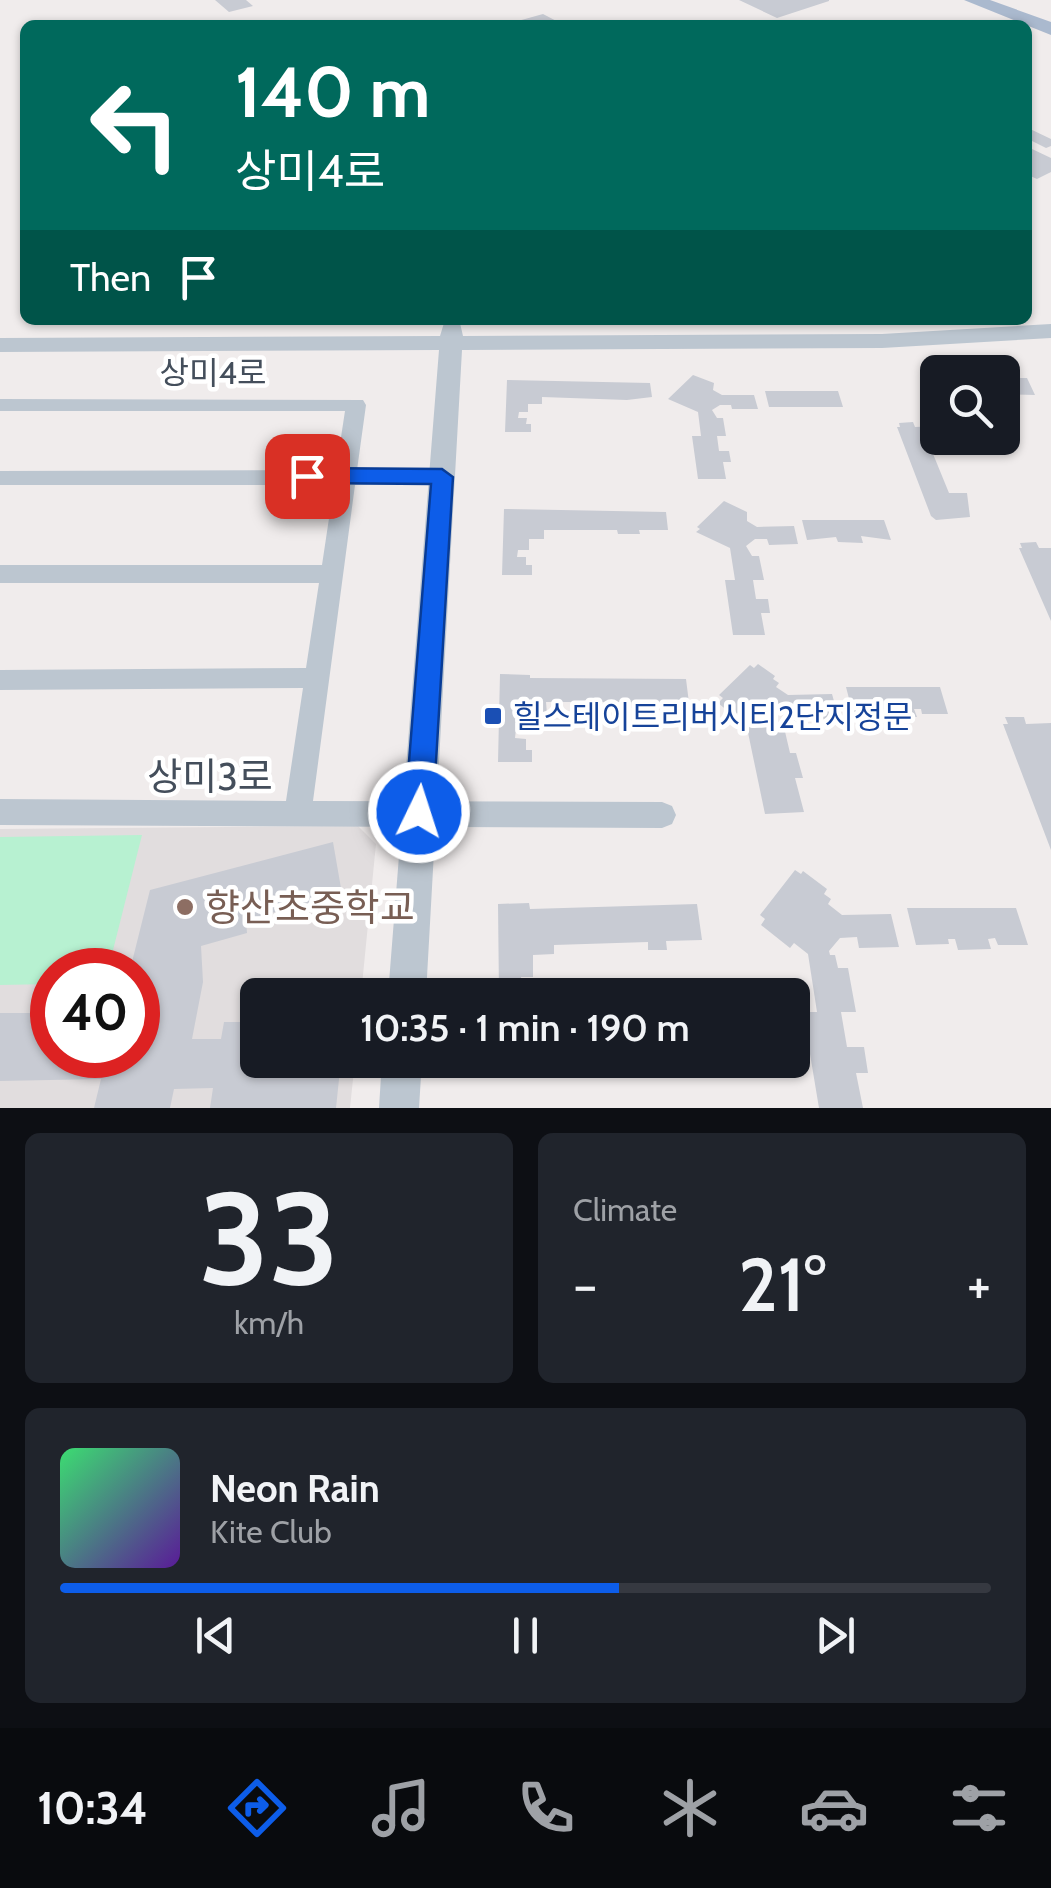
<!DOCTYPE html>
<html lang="en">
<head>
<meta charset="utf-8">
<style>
	body { margin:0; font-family:Cabin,"Noto Sans KR",sans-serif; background:#20242c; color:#f1f3f6; height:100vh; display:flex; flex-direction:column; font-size:38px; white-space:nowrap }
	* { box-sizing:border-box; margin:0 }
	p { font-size:32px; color:#9ea1a6 }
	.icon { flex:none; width:55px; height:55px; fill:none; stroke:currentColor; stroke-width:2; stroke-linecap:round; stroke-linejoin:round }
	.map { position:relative; height:1108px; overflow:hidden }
	.drawer { display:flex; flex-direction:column; gap:25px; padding:25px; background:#0d0f14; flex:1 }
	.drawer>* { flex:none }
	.hud { position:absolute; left:20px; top:20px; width:1012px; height:305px; border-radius:15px; box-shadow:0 2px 8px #0004; background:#00695c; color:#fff; overflow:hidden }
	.buttons { position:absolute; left:920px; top:355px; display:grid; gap:20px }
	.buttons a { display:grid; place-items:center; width:100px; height:100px; border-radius:15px; background:#171b24; box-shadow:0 2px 8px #0004; font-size:50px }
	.speed { position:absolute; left:30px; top:948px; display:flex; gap:20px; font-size:50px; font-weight:700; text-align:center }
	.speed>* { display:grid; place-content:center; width:130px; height:130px; border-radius:50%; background:#171b24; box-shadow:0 2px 8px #0004; line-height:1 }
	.speed .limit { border:15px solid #d22; background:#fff; color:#111 }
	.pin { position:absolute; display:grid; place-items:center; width:85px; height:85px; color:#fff; margin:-42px; border-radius:20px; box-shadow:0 5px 15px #0006 }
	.me { position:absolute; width:110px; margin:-55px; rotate:4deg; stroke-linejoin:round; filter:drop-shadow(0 0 8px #0008) }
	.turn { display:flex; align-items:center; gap:35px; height:210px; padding:0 50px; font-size:45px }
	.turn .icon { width:130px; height:130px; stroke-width:2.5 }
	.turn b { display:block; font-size:70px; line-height:85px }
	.then { display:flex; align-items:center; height:95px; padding:0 50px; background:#0003; gap:20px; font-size:38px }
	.big { font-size:75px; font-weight:600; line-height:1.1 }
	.drawer .tile { flex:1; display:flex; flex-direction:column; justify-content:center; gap:15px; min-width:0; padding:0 35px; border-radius:15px; background:#20242c }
	.drawer .dial { align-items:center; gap:0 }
	.dial b { font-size:130px; line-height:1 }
	.song { display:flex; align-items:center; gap:30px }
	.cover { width:120px; height:120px; border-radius:15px; background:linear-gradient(135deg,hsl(140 70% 55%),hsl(270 70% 35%)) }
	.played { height:10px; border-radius:5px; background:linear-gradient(90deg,#0d5de9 60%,#363941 60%) }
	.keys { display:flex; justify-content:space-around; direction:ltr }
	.heat { display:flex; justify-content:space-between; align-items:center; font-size:55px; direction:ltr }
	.drawer .tiles { flex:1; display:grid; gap:25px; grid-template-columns:1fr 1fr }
	.tile:last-child { grid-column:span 2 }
	.trip { position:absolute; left:240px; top:978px; width:570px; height:100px; border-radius:15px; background:#171b24; box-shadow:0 2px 8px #0004; font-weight:600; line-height:100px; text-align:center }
	.tab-bar { display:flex; height:160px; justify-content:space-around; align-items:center; background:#090b0e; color:#9ea1a6 }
	.tab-bar .icon { width:70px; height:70px }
	.tab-bar .on { color:#0d5de9 }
	.tab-bar b { font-size:45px; color:#f1f3f6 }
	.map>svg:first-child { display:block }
</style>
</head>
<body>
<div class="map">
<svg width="1051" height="1108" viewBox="0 0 1051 1108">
	<rect width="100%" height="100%" fill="#f0ecec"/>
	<path fill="#e1ddde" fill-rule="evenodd" d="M358,826L376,844L361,995H258V1060H355L350,1108H0V829ZM52,970H138V1055H52Z"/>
	<path fill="#b7f1d1" d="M142,835L108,970H52V984L0,985V837Z"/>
	<path fill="#c8cbd3" d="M215,0H246L253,6L229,12Z
		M739,0H829V1L777,18Z
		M543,14L564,25H507V24Z
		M1028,128L1051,139V146L1046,148L1028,139Z
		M1032,149L1051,158V172L1037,179L1028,175V151Z
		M693,375L714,383L713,390L722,395H754L758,409H732L731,405H720L712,410L717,418H723L726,436H717L719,451H729L731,462H723L726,479H698L692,436H701L698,412L668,399Z
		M1002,378H1027L1035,395L1002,394Z
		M507,380L650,383L652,397L627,400L542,397V404H528V412H519L518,418H527L526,424H531V432H505Z
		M765,391H838L843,407H769Z
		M913,422L915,427L938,426V438H943L948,449H931L949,493H967L970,517L936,520L931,516L897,427H900L899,423Z
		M724,501L747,512V521L757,527L794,526L798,544L769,545L767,539H755L746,546L752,556H759L764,580H753L756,599H768L770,613H761L765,635H733L725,580H735L730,548L696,532L700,529L697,527Z
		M504,509L666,512L668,530H639L640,534H618L617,530H544V539H529V550H518L517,557H526V565H532V575H502Z
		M802,520H884L891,540L861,536L863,543L838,542L836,537L807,540Z
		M1036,542L1039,548H1051V621L1019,548H1022L1020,543Z
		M758,664L775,676L773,679L779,683L776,687L788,695L832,694L839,719L802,720L800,713H786L785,709L771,719L772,723H783L790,753H796L803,778H795L804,812L765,814L746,723H751L750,718L737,713L734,716L718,703L723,698L719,695L750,665L754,668Z
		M500,674L530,675V678L686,679L689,703H656V708H631V702H546L547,714H528L529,729H516L515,738L526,739V750H532V762H498Z
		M846,687H940L948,714H922L921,709H914L917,717H888L886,709L880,710L881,713L853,714Z
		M1005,717H1024L1026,724L1051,723V850L1003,724H1008Z
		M333,842L342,894L246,920L247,933L201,946L203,982L192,1039H221L224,1022H258V1060H341L336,1108H210L213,1088L174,1089L170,1108H94L101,1079L0,1081V1013H52V1055H138V970H130L150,890Z
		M795,870L801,874L803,871L827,889L824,894L831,899L828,904L842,915L891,914L899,947L859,948L857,937L840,938L829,951L830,955H835L838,968H848L856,1012H841L847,1047H864L868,1073H856L863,1108H819L803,1012H817L808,954L794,943L790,948L761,925L765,919L760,915Z
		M529,903L530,909L697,904L702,940L666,941L667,950H648V942L554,945V954L533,955V977H521L522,987L533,986L534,995H499L498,904Z
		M907,908H1016L1028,945H998L995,938L988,939L991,949L958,950L955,939H948L949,944L916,945Z"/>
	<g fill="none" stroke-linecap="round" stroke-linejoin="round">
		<path fill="#bcc6d0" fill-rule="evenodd" d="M0,399L363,400L366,405L357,470H442L453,477L442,484L355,485L313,801L662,802L672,806L676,815L672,824L662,828L0,825V799L286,801L303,688L0,690V670L306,668L319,583H0V565H322L334,485H0V471L336,470L345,411H0Z"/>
		<path fill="#bcc6d0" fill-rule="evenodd" d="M452,321L460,323L463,336L882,334L1051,324V338L882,348L462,350L426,995H388L439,350L0,352V338L440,336L444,323Z
			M382,1060H422L419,1108H379Z"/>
		<path fill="#aab9ce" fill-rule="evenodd" d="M964,0H990L1051,22V35Z"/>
	</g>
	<path fill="#0d5de9" stroke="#083c97" stroke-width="2.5" d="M307,468L442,469L453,477L433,812L429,821L419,825L409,821L405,812L431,484L307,483L297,476Z"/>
	<rect fill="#1a4fb4" stroke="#fff" stroke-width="4" x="483" y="706" width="20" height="20" rx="5"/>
	<circle fill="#8d6e63" stroke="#fff" stroke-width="4" cx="185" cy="907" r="10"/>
	<g text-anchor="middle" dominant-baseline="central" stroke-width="9" stroke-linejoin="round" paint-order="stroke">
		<g font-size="32" fill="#444e5b" stroke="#fff">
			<text x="213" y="372">상미4로</text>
		</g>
		<g font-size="32" fill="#164399" stroke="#fff" text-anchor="start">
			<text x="513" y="716">힐스테이트리버시티2단지정문</text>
		</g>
		<g font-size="38" fill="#444e5b" stroke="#fff">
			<text x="210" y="776">상미3로</text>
		</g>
		<g font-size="38" fill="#785e54" stroke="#fff" text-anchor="start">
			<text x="205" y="907">향산초중학교</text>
		</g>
	</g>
</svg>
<div class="buttons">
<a><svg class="icon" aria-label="search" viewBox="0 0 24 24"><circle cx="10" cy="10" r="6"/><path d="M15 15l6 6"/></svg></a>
</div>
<div class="speed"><div class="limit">40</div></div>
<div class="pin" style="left:307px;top:476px;background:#d93025"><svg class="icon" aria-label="arrive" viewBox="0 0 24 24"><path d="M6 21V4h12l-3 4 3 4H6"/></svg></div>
<svg class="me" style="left:419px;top:812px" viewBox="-20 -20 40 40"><circle r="17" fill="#0d5de9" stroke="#fff" stroke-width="3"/><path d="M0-11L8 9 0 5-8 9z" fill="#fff"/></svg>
<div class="trip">10:35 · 1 min · 190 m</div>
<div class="hud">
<div class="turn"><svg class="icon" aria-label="left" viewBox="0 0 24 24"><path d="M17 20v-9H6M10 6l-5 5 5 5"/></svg><div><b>140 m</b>상미4로</div></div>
<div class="then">Then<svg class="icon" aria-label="arrive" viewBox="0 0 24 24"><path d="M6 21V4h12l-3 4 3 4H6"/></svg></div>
</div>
</div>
<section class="drawer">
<div class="tiles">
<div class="tile dial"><b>33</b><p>km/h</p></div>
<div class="tile"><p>Climate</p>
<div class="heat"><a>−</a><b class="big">21°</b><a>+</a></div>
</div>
<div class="tile">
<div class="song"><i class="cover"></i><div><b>Neon Rain</b><p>Kite Club</p></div></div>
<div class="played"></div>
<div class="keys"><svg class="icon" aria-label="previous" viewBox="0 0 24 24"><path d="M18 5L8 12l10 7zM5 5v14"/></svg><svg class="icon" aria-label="pause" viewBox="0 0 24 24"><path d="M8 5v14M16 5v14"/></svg><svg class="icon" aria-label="next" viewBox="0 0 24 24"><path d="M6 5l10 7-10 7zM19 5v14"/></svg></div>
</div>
</div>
</section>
<nav class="tab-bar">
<b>10:34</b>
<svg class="icon on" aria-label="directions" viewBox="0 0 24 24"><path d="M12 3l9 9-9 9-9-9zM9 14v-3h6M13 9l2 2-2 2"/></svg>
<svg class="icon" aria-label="music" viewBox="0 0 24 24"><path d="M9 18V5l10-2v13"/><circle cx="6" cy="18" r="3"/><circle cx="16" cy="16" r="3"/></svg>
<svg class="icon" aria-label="phone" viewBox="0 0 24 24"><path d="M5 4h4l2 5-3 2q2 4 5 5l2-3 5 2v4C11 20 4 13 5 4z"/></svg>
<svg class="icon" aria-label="climate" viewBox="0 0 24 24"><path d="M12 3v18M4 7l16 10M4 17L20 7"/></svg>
<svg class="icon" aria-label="car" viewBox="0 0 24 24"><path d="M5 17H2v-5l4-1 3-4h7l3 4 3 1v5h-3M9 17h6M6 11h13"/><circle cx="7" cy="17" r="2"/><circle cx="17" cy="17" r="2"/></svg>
<svg class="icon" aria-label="filters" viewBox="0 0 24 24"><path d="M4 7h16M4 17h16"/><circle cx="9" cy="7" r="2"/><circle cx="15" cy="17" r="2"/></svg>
</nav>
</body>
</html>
